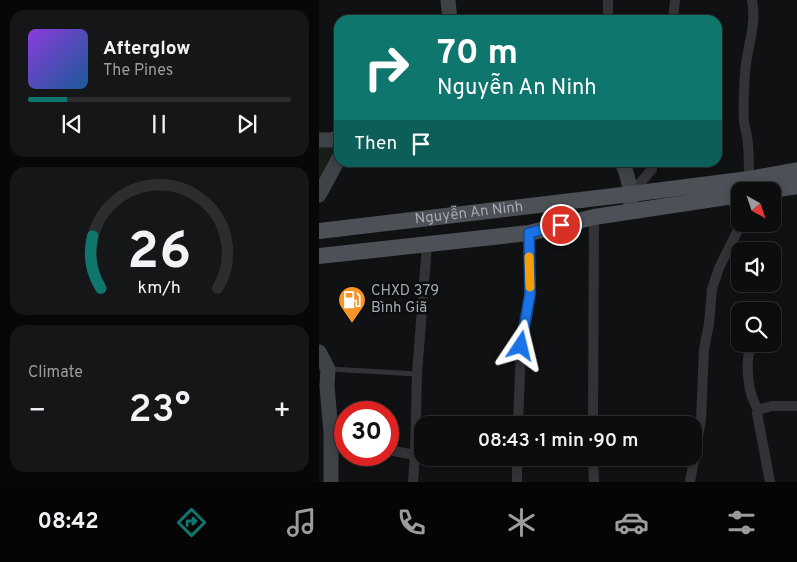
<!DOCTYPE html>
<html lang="en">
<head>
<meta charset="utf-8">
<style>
	body { margin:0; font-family:Overpass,sans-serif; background:#151617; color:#f1f3f6; height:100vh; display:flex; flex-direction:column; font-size:19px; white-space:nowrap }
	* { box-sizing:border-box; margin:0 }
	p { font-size:16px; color:#9a9c9e }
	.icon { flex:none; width:28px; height:28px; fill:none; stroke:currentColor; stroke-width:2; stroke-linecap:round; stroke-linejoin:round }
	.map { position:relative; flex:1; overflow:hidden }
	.details { display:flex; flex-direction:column; gap:10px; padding:10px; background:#070708; width:319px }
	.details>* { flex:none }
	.hud { position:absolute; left:15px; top:15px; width:388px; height:152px; border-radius:15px; box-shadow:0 2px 8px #0003,0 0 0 1px #2c2d2e; background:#0f766e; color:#fff; overflow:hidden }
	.needle { width:32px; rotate:140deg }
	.fabs { position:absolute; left:412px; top:182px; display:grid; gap:10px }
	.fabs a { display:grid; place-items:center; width:50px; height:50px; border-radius:10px; background:#0c0d0e; box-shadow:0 2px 8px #0003,0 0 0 1px #2c2d2e; font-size:25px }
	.speed { position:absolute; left:15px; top:401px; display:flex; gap:10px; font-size:25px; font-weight:700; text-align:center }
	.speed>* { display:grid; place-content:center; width:65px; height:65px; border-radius:50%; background:#0c0d0e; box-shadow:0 2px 8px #0003,0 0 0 1px #2c2d2e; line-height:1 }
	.speed .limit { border:8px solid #d22; background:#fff; color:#111 }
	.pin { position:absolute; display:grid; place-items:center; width:42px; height:42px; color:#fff; margin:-21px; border:2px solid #fff; border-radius:50%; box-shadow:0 1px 5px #0007 }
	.me { position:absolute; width:55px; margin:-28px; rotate:10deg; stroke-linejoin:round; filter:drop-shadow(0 0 4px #0008) }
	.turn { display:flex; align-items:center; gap:18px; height:105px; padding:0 20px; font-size:22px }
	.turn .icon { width:65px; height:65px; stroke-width:2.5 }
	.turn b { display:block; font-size:35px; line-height:42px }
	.then { display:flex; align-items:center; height:48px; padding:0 20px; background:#0003; gap:10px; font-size:19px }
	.big { font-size:38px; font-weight:600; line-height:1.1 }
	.details .tile { flex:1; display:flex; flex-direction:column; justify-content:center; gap:8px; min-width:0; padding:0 18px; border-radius:15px; background:#151617 }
	.details .dial { align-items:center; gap:0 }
	.dial svg { height:130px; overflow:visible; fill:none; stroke:#2c2d2e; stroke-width:7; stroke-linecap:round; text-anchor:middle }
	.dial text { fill:#f1f3f6; stroke:none }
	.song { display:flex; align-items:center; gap:15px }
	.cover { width:60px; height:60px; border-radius:8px; background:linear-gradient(135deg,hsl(270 70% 55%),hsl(210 70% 35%)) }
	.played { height:5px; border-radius:2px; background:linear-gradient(90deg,#0f766e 15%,#2c2d2e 15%) }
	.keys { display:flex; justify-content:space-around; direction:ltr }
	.heat { display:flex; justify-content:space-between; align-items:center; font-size:28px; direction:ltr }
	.trip { position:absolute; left:95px; top:416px; width:288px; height:50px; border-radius:15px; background:#0c0d0e; box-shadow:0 2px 8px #0003,0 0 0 1px #2c2d2e; font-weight:600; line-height:50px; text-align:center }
	.tabs { display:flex; height:80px; justify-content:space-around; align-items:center; background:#050506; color:#9a9c9e }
	.tabs .icon { width:35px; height:35px }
	.tabs .active { color:#0f766e }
	.tabs b { font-size:22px; color:#f1f3f6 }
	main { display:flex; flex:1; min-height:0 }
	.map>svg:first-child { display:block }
</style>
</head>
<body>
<main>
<section class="details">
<div class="tile">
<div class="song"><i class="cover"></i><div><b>Afterglow</b><p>The Pines</p></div></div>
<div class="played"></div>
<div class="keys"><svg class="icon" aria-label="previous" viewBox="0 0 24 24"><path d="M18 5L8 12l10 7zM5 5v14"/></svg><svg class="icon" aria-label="pause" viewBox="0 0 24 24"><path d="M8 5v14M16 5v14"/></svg><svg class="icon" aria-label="next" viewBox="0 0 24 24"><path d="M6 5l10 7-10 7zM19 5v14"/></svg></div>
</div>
<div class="tile dial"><svg viewBox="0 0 100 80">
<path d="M14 69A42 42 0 1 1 86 69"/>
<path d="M14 69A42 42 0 0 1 9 37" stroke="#0f766e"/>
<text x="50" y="56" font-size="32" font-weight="700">26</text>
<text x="50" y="72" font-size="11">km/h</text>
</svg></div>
<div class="tile"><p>Climate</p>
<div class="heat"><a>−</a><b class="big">23°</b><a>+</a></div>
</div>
</section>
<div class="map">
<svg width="479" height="482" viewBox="0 0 479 482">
	<rect width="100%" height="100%" fill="#101112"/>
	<path fill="#171d17" d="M20,142C20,155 8,172 0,182V146Z"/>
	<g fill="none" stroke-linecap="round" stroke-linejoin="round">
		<path stroke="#313337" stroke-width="5" d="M11,369L98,374"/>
		<path stroke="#313337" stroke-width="10" d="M289,0V20
			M354,20L356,0
			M430,179C430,168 430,156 429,145C429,137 426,129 425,122C424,105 425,88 426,72C428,47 438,25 433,0
			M312,194L333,169V162
			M410,197L421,213
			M432,344C426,363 428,394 440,411
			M199,425L202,346L211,294L210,233
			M274,425L275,217
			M12,441L26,443
			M69,450L96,455
			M274,458L275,482
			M94,482L96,455L98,374L108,244
			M198,482V458
			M371,482L382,420L385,349L390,324L393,289L400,268L422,224
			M451,482L438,413L442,409L453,406H479"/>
		<path stroke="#3f4247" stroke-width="15" d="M129,0L131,20
			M0,140H12L20,137
			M303,162C310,177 312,191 312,207
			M0,195L20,158
			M0,352L9,369L8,386L12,432V482"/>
		<g stroke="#4d5056" stroke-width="16">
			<path d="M447,191L479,186"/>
			<path id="s1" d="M0,231L312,194L430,179L479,170"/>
			<path d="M0,256L210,233L275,217L421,195"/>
		</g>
	</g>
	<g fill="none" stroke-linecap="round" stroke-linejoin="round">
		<defs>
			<path id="route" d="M202,346L211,294L210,233L242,225"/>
		</defs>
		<use href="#route" stroke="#114b97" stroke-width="12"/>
		<use href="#route" stroke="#1a73e8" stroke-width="9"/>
		<path stroke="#f59e0b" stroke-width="9" d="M210,257L211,287"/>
	</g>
	<defs>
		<symbol id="fuel-pin" viewBox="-11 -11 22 30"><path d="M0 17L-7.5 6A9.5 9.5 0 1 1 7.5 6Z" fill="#f69525" stroke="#0c0c0d"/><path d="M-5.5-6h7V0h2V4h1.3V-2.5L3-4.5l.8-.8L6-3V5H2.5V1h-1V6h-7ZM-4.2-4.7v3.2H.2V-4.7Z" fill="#fff"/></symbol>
	</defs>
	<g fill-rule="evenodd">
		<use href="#fuel-pin" x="17" y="284" width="32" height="43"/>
	</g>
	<g text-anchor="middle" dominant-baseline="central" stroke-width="5" stroke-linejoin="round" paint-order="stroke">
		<g font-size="15" fill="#a1a9b3" stroke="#0c0c0d">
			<text stroke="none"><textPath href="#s1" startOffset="151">Nguyễn An Ninh</textPath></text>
		</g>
		<g font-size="15" fill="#a1a9b3" stroke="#0c0c0d" text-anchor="start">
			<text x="52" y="291">CHXD 379<tspan x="52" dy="17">Bình Giã</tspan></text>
		</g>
	</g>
</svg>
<div class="fabs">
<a><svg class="needle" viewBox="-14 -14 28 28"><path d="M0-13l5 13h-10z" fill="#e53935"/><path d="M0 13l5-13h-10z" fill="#9a9c9e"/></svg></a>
<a><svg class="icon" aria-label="sound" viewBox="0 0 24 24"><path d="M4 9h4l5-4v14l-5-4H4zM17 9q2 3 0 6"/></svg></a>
<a><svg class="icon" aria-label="search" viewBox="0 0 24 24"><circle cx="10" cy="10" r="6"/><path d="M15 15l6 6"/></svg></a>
</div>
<div class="speed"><div class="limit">30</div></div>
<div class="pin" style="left:242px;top:225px;background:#d93025"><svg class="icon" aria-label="arrive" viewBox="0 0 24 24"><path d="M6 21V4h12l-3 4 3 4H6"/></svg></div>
<svg class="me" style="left:202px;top:346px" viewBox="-20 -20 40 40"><path d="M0-17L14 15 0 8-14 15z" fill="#1a73e8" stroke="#fff" stroke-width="4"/></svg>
<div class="trip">08:43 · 1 min · 90 m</div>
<div class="hud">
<div class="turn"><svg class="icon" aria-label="right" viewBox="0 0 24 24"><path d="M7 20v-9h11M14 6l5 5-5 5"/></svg><div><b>70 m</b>Nguyễn An Ninh</div></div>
<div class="then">Then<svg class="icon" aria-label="arrive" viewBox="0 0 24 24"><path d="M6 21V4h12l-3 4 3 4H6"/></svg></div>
</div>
</div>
</main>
<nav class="tabs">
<b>08:42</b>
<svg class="icon active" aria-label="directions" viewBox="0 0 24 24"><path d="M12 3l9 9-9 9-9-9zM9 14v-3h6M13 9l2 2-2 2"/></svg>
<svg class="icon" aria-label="music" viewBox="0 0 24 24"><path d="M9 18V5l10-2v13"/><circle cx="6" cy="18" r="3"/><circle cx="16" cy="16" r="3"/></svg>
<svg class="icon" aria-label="phone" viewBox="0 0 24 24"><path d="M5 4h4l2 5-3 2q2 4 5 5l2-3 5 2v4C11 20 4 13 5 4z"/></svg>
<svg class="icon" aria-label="climate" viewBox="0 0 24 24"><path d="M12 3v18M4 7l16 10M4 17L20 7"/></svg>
<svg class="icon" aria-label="car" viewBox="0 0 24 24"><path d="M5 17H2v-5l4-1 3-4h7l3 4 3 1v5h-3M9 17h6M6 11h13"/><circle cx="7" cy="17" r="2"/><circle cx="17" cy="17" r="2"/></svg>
<svg class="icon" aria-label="filters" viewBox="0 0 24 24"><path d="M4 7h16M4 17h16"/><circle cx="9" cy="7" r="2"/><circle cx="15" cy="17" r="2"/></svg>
</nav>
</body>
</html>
